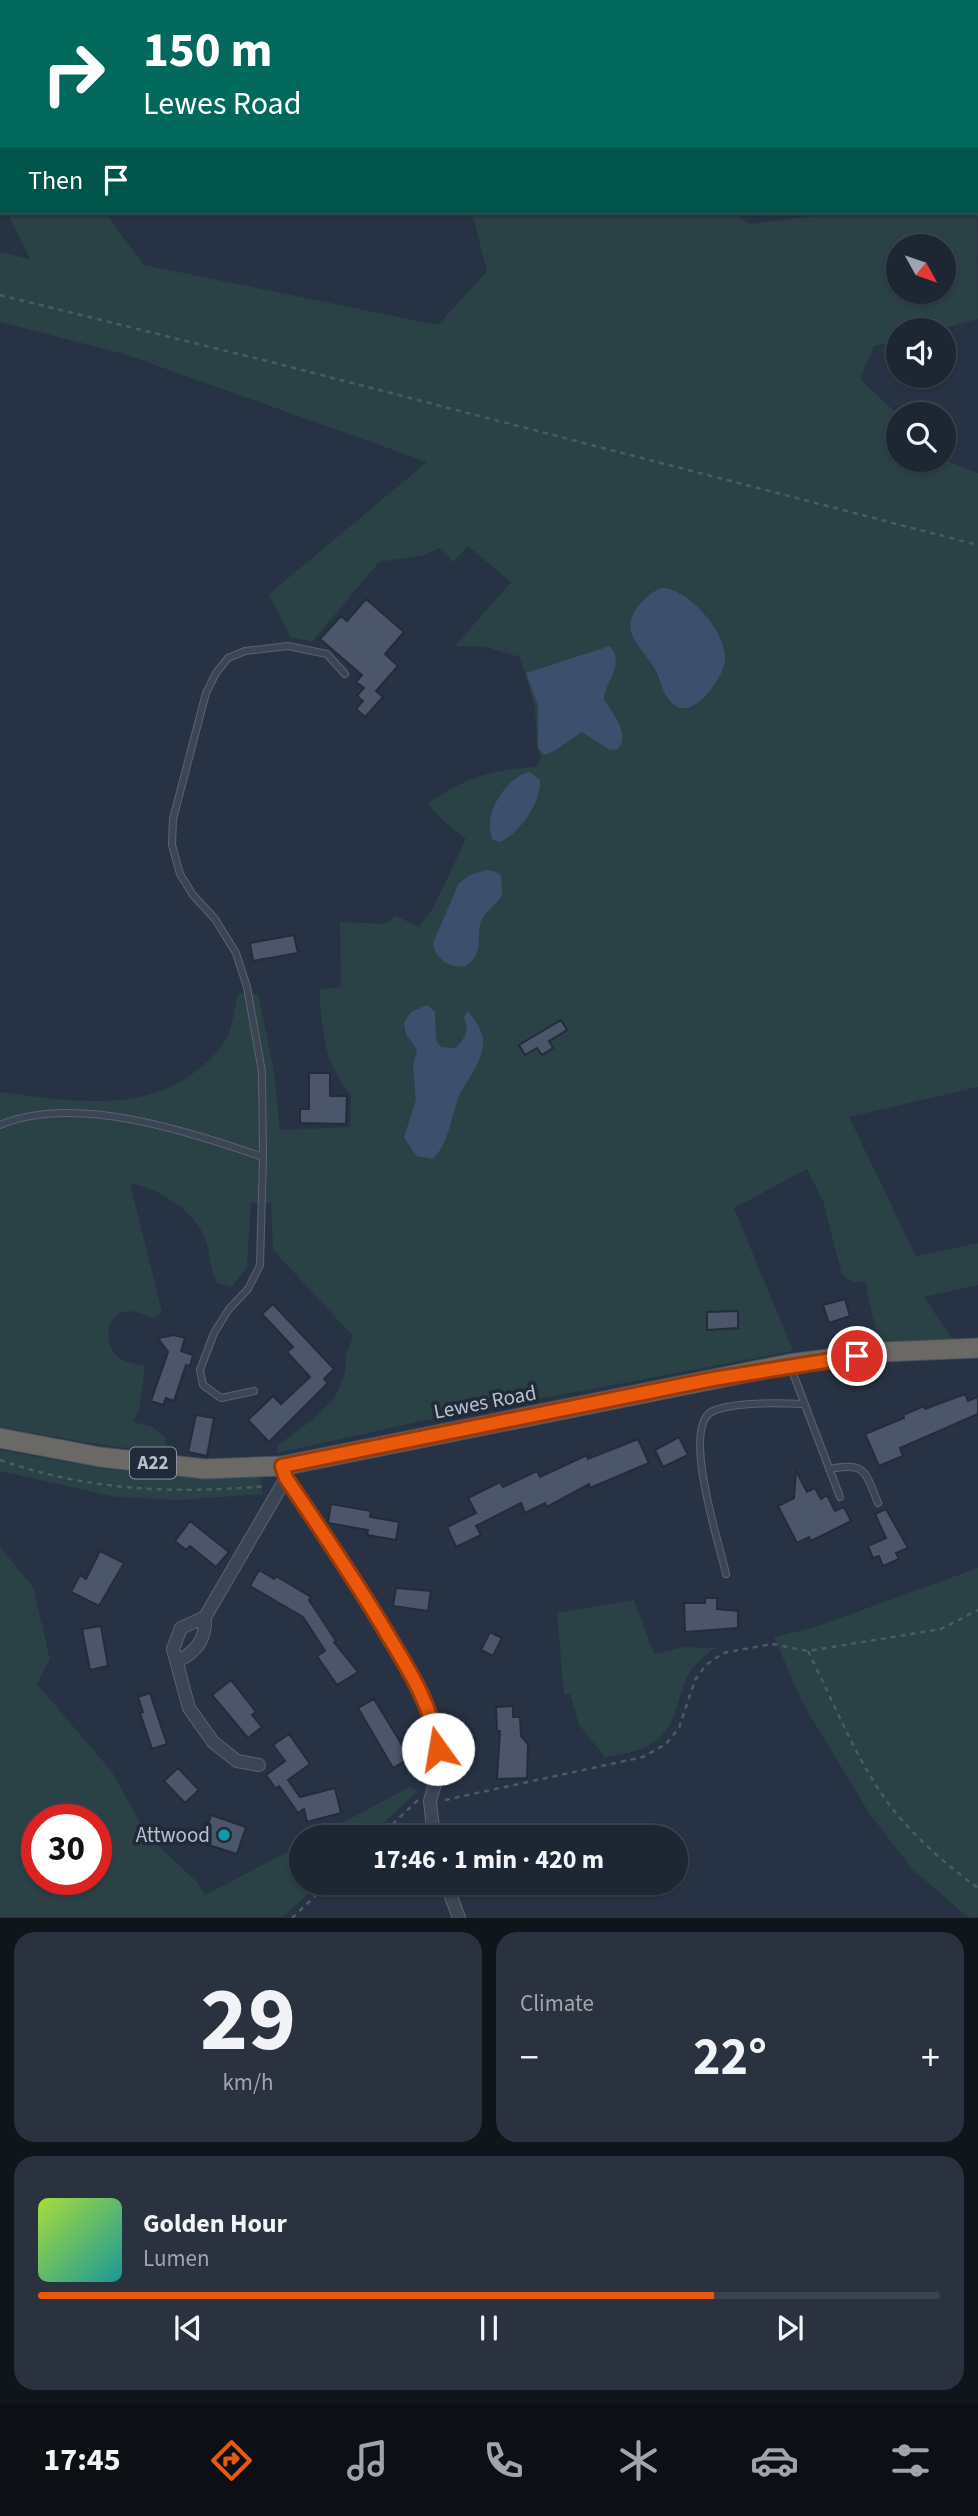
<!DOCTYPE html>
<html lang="en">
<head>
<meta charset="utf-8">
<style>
	body { margin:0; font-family:"Source Sans 3",sans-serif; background:#2a323f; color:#f1f3f6; height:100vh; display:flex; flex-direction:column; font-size:26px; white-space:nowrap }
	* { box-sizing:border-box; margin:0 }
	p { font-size:23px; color:#a0a5ac }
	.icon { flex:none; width:38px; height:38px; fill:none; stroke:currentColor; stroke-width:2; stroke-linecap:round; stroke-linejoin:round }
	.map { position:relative; height:1918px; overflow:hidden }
	.panel { display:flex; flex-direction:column; gap:14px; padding:14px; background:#10151c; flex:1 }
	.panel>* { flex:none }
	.hud { position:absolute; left:0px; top:0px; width:978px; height:214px; box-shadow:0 2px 5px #0004,0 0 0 2px #3b434e; background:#00695c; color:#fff; overflow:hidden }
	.needle { width:46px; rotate:130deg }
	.tools { position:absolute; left:886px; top:234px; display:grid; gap:14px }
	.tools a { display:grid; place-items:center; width:70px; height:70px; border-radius:50%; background:#1d2633; box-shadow:0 2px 5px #0004,0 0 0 2px #3b434e; font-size:35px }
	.speed { position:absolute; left:21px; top:1804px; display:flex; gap:14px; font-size:35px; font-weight:700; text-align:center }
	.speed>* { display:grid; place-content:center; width:91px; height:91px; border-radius:50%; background:#1d2633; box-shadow:0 2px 5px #0004,0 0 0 2px #3b434e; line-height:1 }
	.speed .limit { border:10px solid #d22; background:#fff; color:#111 }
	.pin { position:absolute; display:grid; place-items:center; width:60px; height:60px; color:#fff; margin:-30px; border:4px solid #fff; border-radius:50%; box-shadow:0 2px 7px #0007 }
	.me { position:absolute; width:77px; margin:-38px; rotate:347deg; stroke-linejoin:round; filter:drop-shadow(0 0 5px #0008) }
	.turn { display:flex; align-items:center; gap:24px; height:147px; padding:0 28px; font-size:32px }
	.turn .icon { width:91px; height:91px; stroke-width:2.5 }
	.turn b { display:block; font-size:49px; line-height:60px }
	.then { display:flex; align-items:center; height:66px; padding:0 28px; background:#0003; gap:14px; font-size:26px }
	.big { font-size:52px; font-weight:700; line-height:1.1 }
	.panel .tile { flex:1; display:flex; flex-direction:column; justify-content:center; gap:10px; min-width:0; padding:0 24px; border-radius:21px; background:#2a323f }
	.panel .dial { align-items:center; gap:0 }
	.dial b { font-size:91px; line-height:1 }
	.song { display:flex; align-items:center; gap:21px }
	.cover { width:84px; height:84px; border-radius:10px; background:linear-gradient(135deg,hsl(80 70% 55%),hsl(180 70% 35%)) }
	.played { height:7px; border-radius:4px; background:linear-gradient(90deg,#ea580c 75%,#3b434e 75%) }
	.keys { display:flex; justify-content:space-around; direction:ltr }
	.heat { display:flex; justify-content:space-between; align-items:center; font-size:38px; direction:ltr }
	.panel .tiles { flex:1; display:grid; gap:14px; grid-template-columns:1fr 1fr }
	.tile:last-child { grid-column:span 2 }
	.trip { position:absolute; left:289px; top:1825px; width:399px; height:70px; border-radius:35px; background:#1d2633; box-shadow:0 2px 5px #0004,0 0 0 2px #3b434e; font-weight:700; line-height:70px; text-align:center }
	.tab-bar { display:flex; height:112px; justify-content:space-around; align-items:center; background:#0c0f14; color:#a0a5ac }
	.tab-bar .icon { width:49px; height:49px }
	.tab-bar .on { color:#ea580c }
	.tab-bar b { font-size:32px; color:#f1f3f6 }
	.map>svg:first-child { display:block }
</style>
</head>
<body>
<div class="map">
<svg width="978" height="1918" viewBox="0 0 978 1918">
	<rect width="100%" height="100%" fill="#273344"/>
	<path fill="#2a4145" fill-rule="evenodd" d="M977,202L978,319L933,331H898V340L874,346L860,379L898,415V460H943V456L951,463L978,473V1087L849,1117L916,1256L978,1243V1285L924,1297L954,1342L879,1344L865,1282H853L842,1275L823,1201L807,1169L734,1208L793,1351L422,1421L277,1453V1446L312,1420L335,1398L345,1372L346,1355L353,1336L273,1250L271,1203H251L247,1267L232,1287L217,1283C209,1268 211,1255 206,1241C196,1211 158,1188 130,1183L162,1312L154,1319C145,1315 131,1308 121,1313C104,1321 105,1346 118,1357C125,1362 136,1364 145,1366L139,1411L133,1422L151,1426L165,1437L168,1453L102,1445L0,1427V1092C65,1100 141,1115 196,1071C209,1061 221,1050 228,1035C233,1023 235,1006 238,993L258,994L274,1072L280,1130L350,1127L351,1095C323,1063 323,1031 319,990L341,987L340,922L385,924L396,916L419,927L433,908L466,839L442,820L428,804C462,778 494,769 537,767L541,759L537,748L535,707L520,657L486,647L455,646L511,582L468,546L453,562L439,548L424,555L379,562L312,642L290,637L269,594L427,462L124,354L0,322V252L30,259L7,212H114L107,215L144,265L438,325L487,271L472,212H730L750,224L844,212H976ZM898,247H943V292H898ZM661,588L725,666L715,684L697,703L668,699L649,658L638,646L642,603Z
		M0,1450L105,1469L204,1478L260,1477L263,1494L180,1500L115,1497L0,1471Z
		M0,1547L33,1587L50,1659L37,1684L112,1772L147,1835L195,1880L205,1895L301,1845V1883H320L283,1917H0ZM37,1820H96V1880H37Z
		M978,1568V1917L969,1918L913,1870L869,1813L802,1702L774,1637L815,1627Z
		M634,1600L654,1654L684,1647L715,1648C703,1657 692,1666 686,1680C673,1711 675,1737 638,1750C627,1754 615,1755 605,1757L579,1725L570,1694L564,1695L557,1613Z
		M410,1787L417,1792L368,1837H315Z"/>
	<path fill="#3e4f6d" d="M661,588C689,587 736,641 723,669C716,686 689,725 669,700C662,691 660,679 655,670C650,659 640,650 634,639C622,619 643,596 661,588Z
		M610,646C626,666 604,682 604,700C614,715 630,734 618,749L610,750L582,732L554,751L544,755L538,747V706L526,673Z
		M530,772L540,780C542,801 519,834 500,842L493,840C481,817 505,777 530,772Z
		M486,870L494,871L501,876L502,895C497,905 485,911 481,921C475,938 486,954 465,966C449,969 435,958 433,943L459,883L470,875Z
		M427,1005L435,1012L436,1040L441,1047L456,1048C465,1038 470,1030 464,1018L467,1011C475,1018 485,1034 483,1045C481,1063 468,1079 460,1094C450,1117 451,1140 433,1159L416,1156L404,1137L416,1100L413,1066L417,1050L406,1034L404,1023L411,1012Z"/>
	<path fill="#4c566a" stroke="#222c3b" stroke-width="2" d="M366,599L404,632L385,654L398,666L376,691L383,697L365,717L356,709L363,701L357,696L364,688L356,682L362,675L320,639L341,616L347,621Z
		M294,935L298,953L253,961L250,943Z
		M561,1020L567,1030L549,1041L553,1048L542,1055L537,1048L525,1055L519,1045Z
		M309,1073H330V1096H347L346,1124L300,1123V1109H309Z
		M845,1299L850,1316L829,1323L823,1305Z
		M273,1304L334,1369L324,1379L328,1383L269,1442L248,1420L273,1396L281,1404L310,1377L287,1352L293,1347L262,1314Z
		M738,1311V1328L707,1330V1312Z
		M174,1335L185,1338L181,1351L193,1355L190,1366L186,1365L174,1401L166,1398L163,1405L151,1401L168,1352L158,1338Z
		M965,1394L968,1401L978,1397V1414L900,1448L903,1456L879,1466L865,1434L904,1418L903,1415L924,1406L925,1409Z
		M196,1415L214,1418L207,1456L188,1452Z
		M679,1437L688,1455L663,1467L655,1450Z
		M638,1439L649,1463L590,1488L589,1484L547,1507L545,1503L525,1513L521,1503L476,1526L481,1535L456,1547L447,1527L476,1513L468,1498L500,1482L503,1487L537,1471L540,1477L587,1455L588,1459Z
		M796,1471L807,1492L815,1488L821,1499L827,1495L835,1511L844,1507L851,1521L811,1541L809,1537L797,1543L778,1506L794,1498Z
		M331,1504L371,1511L370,1517L399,1522L396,1540L367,1535L368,1530L328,1523Z
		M886,1509L908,1548L896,1553L899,1559L883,1566L879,1556L873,1558L868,1546L886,1538L875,1514Z
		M190,1521L229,1552L216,1567L190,1546L186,1550L175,1541Z
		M100,1551L124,1563L99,1606L71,1592L80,1575L86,1579Z
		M259,1570L274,1579L276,1576L311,1597L309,1600L336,1641L334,1642L358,1672L337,1685L317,1656L325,1651L303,1617L250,1586Z
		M396,1588L431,1591L428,1611L393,1606Z
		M705,1598H717V1609L738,1611V1628L685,1632L684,1603H705Z
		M101,1626L108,1666L90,1670L82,1629Z
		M490,1632L502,1638L493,1656L481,1650Z
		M231,1680L256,1712L252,1715L262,1727L248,1738L212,1695Z
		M150,1693L167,1744L152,1749L140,1713L143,1712L138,1697Z
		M374,1699L410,1758L393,1768L358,1708Z
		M513,1706V1717H520L521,1736L528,1744L527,1778L497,1779L500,1731H497L496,1707Z
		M289,1734L310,1764L288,1780L300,1797L335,1788L341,1813L307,1822L304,1809L298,1813L279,1786L276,1789L266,1775L285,1761L273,1745Z
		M178,1768L199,1790L185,1803L164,1781Z
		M211,1815L246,1827L237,1854L202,1843Z"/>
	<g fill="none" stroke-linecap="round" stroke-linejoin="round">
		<defs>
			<path id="service" d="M0,1125C75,1093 189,1132 263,1157L260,1265L248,1289L229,1309L214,1333L200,1370L203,1385L221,1398L254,1391
				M263,1157L262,1072L247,987L236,953L215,919L193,895L180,874L172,845L173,819L206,693L216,673L228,658L245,651L288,646L327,654L345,674
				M791,1368L840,1497
				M829,1469C866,1462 865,1471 878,1503
				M726,1574C720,1546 680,1425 713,1411C733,1402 781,1403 803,1404"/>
			<path id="minor" d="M282,1466L286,1478L359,1585L424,1695L436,1733L440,1766L430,1801L434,1838
				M177,1661C197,1652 206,1639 205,1617
				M259,1765L237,1761L213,1742L189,1708L173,1649L181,1628L205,1617L286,1478
				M446,1883L459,1918"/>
			<path id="trunk" d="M0,1438L100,1457L205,1469L282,1466L789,1364L883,1352L978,1348"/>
		</defs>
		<use href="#service" stroke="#5a6371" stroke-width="8"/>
		<use href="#minor" stroke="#5a6371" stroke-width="14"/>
		<use href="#trunk" stroke="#46505e" stroke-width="21"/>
		<path stroke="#485d61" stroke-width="2.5" stroke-dasharray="5 5" stroke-linecap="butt" d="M0,295L267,361L978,545
			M0,1460C90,1491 173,1494 267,1486
			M808,1651C831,1697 851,1747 879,1790C904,1828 942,1862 978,1888
			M445,1800L643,1757L666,1744L679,1728L695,1680L706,1665L723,1653L772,1644L808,1651L941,1629L978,1610
			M378,1838L418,1800
			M292,1918L329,1883"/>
		<use href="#service" stroke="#3c4553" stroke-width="6"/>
		<use href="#minor" stroke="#3c4553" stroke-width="12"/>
		<use href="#trunk" stroke="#6a6966" stroke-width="19"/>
	</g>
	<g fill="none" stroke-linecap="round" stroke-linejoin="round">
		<defs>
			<path id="route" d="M438,1749C432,1707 411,1673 389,1637C357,1582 321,1530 286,1478L282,1466L713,1379L857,1356"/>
		</defs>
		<use href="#route" stroke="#983908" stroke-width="18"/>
		<use href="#route" stroke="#ea580c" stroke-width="12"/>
	</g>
	<circle fill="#0f9aa8" stroke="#202a39" stroke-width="2.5" cx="224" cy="1835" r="7"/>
	<g text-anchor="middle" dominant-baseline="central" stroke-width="7" stroke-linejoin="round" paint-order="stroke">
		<rect fill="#202a39" stroke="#8b93a1" stroke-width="2" x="130" y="1447.5" width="46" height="31" rx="5"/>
		<g font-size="19" font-weight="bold" fill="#b9c0cd">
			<text x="153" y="1463">A22</text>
		</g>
		<g font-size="21" fill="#b9c0cd" stroke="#202a39">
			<text transform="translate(485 1402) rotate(-11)">Lewes Road</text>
		</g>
		<g font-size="21" fill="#b9c0cd" stroke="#202a39" text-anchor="end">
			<text x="210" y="1835">Attwood</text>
		</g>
	</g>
</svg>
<div class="tools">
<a><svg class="needle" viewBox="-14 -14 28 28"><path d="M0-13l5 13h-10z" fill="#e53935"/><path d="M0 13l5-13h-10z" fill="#a0a5ac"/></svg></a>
<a><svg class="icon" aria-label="sound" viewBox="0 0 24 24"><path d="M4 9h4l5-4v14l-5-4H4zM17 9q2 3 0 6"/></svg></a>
<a><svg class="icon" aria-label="search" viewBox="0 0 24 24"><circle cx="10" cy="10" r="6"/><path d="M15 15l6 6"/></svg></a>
</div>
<div class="speed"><div class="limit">30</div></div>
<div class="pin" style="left:857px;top:1356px;background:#d93025"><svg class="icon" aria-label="arrive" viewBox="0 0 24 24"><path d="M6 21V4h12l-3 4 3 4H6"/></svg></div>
<svg class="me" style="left:438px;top:1749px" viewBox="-20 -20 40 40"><circle r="19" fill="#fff"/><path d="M0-13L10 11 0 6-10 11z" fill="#ea580c"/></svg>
<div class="trip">17:46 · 1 min · 420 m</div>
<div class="hud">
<div class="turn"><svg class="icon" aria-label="right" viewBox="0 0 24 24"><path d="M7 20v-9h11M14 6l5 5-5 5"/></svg><div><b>150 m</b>Lewes Road</div></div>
<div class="then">Then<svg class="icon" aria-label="arrive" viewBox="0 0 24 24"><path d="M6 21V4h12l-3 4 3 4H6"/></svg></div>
</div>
</div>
<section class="panel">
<div class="tiles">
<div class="tile dial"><b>29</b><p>km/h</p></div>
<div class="tile"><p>Climate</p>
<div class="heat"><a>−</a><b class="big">22°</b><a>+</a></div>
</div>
<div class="tile">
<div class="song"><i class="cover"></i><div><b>Golden Hour</b><p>Lumen</p></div></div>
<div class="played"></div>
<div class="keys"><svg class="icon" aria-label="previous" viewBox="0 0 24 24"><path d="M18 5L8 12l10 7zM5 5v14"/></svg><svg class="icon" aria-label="pause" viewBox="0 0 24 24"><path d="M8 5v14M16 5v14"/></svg><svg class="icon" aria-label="next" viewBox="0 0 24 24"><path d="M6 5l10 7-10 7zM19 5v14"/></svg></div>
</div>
</div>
</section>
<nav class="tab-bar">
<b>17:45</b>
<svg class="icon on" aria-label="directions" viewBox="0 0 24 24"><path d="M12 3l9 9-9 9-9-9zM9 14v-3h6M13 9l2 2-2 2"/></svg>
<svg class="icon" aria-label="music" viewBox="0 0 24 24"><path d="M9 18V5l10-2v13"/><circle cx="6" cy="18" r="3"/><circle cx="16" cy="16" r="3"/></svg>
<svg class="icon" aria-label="phone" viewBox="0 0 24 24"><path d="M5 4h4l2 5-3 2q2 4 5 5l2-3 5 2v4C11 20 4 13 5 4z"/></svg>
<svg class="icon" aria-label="climate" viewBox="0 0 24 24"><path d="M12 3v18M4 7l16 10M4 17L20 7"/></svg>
<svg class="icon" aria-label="car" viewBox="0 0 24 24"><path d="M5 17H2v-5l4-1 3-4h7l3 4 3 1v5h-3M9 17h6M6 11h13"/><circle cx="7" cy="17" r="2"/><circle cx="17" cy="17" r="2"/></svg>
<svg class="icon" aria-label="filters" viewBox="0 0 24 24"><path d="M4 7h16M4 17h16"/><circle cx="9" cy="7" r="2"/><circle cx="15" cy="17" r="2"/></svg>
</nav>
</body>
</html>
